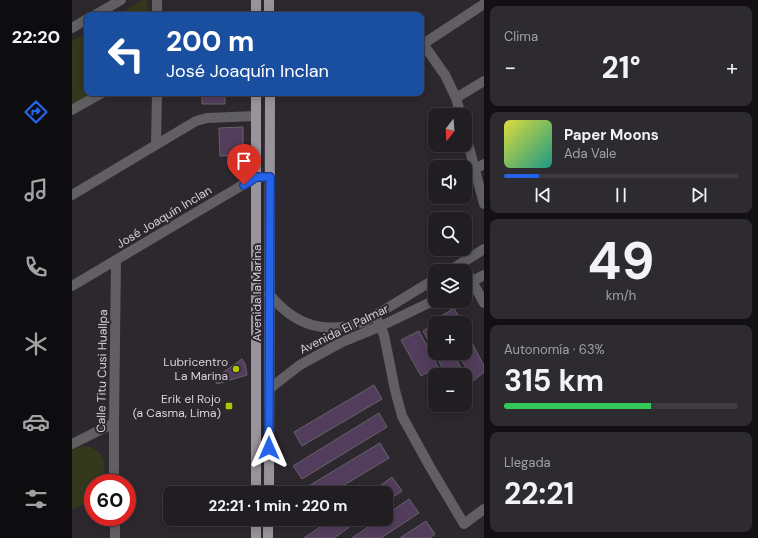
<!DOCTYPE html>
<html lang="es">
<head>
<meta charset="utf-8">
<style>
	body { margin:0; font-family:"DM Sans",sans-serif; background:#2d2b2f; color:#f1f3f6; height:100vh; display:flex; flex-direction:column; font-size:15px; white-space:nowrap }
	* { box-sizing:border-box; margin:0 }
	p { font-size:13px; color:#a2a2a5 }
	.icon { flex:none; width:22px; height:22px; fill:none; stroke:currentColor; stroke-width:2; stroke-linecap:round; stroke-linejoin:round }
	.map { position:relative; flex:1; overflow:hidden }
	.panel { display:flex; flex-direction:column; gap:6px; padding:6px; background:#121013; width:274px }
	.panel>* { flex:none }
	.hud { position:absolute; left:12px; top:12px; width:340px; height:84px; border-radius:8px; box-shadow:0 2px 10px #0003,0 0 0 1px #3e3c40; background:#1a4fa0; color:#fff; overflow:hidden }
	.needle { width:26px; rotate:197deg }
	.tools { position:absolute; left:356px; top:108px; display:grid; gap:8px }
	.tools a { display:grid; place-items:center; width:44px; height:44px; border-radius:8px; background:#211e22; box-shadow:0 2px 10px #0003,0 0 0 1px #3e3c40; font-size:20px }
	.speed { position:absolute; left:12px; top:474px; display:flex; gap:8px; font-size:20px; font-weight:700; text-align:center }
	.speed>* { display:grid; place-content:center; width:52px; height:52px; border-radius:50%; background:#211e22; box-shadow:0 2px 10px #0003,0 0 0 1px #3e3c40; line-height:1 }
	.speed .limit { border:6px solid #d22; background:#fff; color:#111 }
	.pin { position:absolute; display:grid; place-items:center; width:34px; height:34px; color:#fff; margin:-41px -17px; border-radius:50% 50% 50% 0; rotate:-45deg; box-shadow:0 0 4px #0007 }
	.pin .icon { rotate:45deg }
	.me { position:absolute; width:44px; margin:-22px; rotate:0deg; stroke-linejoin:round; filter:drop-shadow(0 0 3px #0008) }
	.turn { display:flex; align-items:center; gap:14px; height:84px; padding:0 16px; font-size:18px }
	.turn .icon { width:52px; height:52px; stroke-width:2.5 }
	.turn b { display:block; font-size:28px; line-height:34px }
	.big { font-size:30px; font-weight:700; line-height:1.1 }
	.panel .tile { flex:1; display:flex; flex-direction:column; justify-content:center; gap:6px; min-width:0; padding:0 14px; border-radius:8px; background:#2d2b2f }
	.panel .dial { align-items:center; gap:0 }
	.dial b { font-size:52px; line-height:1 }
	.song { display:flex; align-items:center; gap:12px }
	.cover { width:48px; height:48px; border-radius:6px; background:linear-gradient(135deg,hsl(60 70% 55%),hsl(170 70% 35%)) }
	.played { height:4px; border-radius:2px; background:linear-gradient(90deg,#2563eb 15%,#3e3c40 15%) }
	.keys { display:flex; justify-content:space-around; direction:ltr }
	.heat { display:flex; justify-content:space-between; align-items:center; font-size:22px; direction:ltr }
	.charge { height:6px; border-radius:3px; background:linear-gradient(90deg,#34c759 63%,#3e3c40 0) }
	.trip { position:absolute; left:91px; top:486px; width:230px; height:40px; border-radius:8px; background:#211e22; box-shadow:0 2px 10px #0003,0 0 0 1px #3e3c40; font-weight:700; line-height:40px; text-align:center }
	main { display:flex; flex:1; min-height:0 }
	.tab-bar { display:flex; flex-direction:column; width:72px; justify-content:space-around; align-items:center; background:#0d0c0e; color:#a2a2a5 }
	.tab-bar .icon { width:28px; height:28px }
	.tab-bar .active { color:#2563eb }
	.tab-bar b { font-size:18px; color:#f1f3f6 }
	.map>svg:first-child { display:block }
</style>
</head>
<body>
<main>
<nav class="tab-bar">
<b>22:20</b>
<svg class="icon active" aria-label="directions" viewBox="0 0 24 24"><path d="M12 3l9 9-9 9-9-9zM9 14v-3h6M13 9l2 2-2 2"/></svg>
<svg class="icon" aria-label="music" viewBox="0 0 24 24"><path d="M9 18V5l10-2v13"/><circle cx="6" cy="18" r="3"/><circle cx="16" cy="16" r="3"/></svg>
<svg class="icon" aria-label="phone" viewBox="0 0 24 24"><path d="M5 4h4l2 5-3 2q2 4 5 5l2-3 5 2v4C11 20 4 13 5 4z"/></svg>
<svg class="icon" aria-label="climate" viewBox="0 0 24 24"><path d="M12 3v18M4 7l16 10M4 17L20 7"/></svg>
<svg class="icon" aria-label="car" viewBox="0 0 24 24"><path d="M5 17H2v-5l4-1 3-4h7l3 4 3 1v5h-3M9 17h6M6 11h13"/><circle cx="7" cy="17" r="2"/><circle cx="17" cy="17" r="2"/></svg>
<svg class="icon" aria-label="filters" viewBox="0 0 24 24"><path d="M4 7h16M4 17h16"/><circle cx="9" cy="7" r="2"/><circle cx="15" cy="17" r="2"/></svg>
</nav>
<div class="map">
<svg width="412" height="538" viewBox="0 0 412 538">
	<rect width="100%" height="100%" fill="#2c282e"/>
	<path fill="#34391c" d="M71,0H75V15H45Z
		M15,32V93H21L0,105V41Z
		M16,446C36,454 32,464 32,483H21V499L0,510V450L7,447Z"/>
	<path fill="#533d5c" stroke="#67636a" d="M128,12H172V15H128Z
		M130,93H153V104H130Z
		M171,127V155L148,156L147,128Z
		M382,308L390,323H371L368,317Z
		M365,322V323H363V353H381L393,375H374L351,331Z
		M393,329L412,366V372L401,381L386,353H393Z
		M347,331L366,367L349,376L329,340Z
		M170,359L173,364L175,375L145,384L142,379Z
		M302,385L310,399L230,446L222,432Z
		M307,413L315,427L230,479L221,466Z
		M308,443L317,458L259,493H225Z
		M320,477L330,491L314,502V493H298Z
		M337,499L347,513L309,538H280L308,519H314V515Z
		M260,519H289L262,538H232Z
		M354,521L363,534L358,538H328Z"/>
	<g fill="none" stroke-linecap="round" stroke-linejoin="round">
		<path stroke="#615f62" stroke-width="10" d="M85,0V15
			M23,15L49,0
			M0,28L15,19
			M349,41L373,75L384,98L389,115
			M351,44L412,4
			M384,98L412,81
			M0,110L30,93
			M393,132L412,204
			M84,143L85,93
			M403,169L412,164
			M0,195L124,121L135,118L184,116
			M390,263L412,303
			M0,286L184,177H198
			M303,315L312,335L323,390L330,416L358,467L392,524L412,509
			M0,444L42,423
			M42,483V423L44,260
			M43,517V538"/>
		<path stroke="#615f62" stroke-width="10" d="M377,271L412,249
			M393,285L412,275
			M197,294C224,327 254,335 294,321L363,279
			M197,389L228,365L270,342L309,326L363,300"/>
		<path stroke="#99949b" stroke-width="10" d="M197,0V15
			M184,15V0
			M184,493V93
			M197,493L198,93
			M184,538V519
			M196,538V519"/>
	</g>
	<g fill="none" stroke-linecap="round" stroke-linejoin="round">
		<defs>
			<path id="route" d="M172,185L184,177H198L197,448"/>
		</defs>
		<use href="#route" stroke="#184099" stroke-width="10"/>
		<use href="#route" stroke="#2563eb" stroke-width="7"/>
	</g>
	<g fill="#b0c502" stroke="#2c282e" stroke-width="1.5">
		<circle cx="164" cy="369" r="4"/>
		<rect x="153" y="402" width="8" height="8" rx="2"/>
	</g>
	<g text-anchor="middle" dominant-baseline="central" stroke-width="4" stroke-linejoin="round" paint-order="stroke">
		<g font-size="12" fill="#d6d3d7" stroke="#2c282e">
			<text transform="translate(92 217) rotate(-31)">José Joaquín Inclan</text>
			<text transform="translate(185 293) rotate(-90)">Avenida la Marina</text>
			<text transform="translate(272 329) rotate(-26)">Avenida El Palmar</text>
			<text transform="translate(30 371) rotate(-89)">Calle Titu Cusi Huallpa</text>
		</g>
		<g font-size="12" fill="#d6d3d7" stroke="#2c282e" text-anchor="end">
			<text x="156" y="362">Lubricentro<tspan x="156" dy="14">La Marina</tspan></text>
			<text x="149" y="399">Erik el Rojo<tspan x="149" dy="14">(a Casma, Lima)</tspan></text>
		</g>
	</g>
</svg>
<div class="tools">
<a><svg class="needle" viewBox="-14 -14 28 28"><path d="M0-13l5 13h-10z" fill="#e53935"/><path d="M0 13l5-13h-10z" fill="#a2a2a5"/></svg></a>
<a><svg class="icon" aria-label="sound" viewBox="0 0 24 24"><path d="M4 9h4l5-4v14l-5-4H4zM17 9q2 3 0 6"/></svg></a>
<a><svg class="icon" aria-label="search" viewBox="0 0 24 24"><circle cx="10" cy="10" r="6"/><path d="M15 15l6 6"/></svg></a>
<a><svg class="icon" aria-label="layers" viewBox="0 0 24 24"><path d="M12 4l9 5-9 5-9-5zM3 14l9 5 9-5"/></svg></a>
<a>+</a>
<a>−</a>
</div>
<div class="speed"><div class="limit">60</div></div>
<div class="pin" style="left:172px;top:185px;background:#d93025"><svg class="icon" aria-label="arrive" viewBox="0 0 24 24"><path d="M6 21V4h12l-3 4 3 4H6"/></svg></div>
<svg class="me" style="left:197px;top:448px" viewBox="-20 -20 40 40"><path d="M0-17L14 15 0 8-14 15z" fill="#2563eb" stroke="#fff" stroke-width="4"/></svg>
<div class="trip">22:21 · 1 min · 220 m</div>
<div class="hud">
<div class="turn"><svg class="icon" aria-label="left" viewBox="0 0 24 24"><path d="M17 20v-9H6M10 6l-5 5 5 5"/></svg><div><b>200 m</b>José Joaquín Inclan</div></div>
</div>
</div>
<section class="panel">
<div class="tile"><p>Clima</p>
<div class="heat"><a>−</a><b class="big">21°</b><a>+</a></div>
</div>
<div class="tile">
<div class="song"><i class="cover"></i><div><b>Paper Moons</b><p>Ada Vale</p></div></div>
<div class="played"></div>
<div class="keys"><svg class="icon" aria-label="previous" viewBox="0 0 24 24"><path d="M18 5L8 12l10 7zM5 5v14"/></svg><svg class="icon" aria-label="pause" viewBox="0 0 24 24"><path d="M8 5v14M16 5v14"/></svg><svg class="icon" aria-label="next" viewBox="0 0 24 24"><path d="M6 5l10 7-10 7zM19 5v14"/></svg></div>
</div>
<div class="tile dial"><b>49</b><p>km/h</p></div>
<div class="tile"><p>Autonomía · 63%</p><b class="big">315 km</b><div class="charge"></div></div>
<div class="tile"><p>Llegada</p><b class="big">22:21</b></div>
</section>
</main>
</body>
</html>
